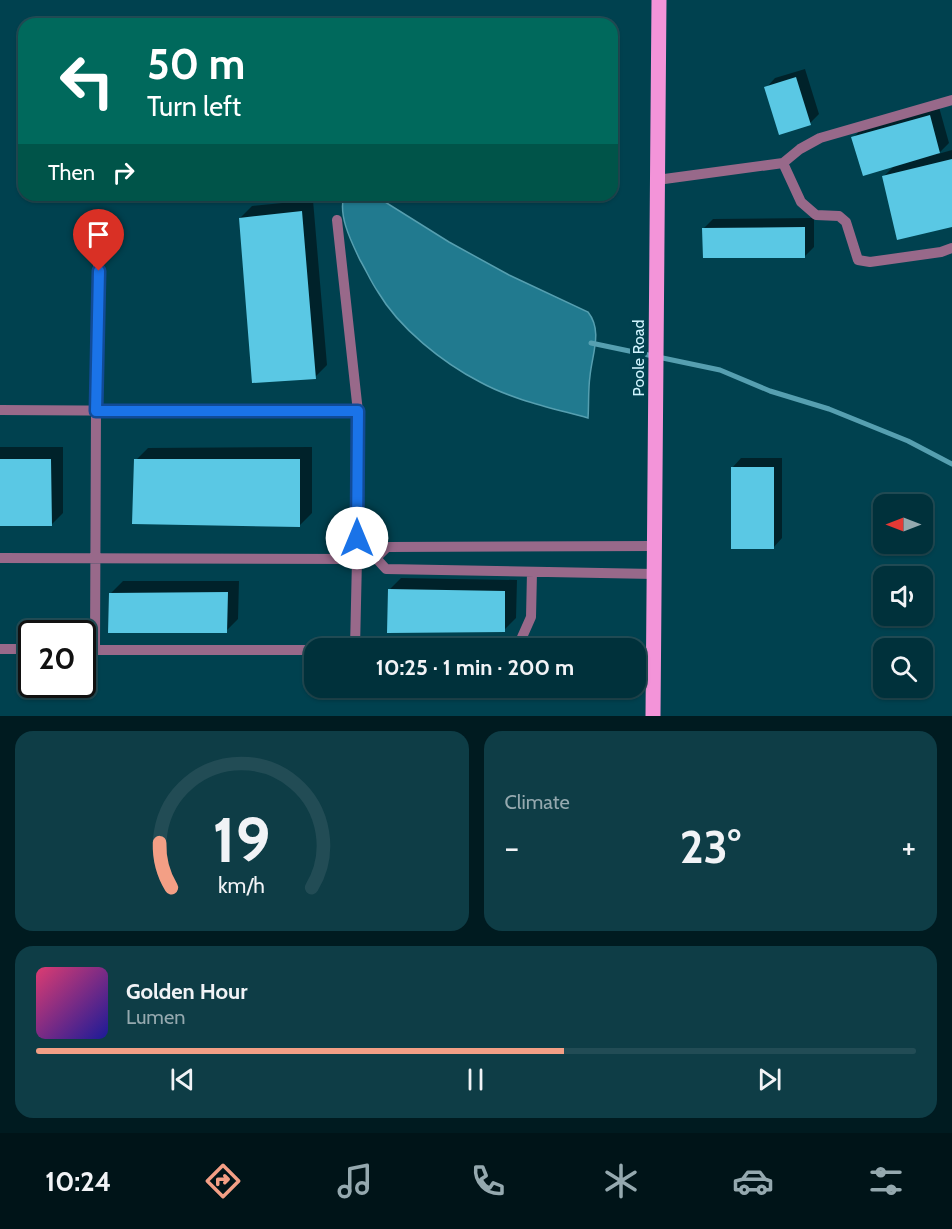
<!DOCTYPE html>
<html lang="en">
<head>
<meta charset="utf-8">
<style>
	body { margin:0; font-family:Cabin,sans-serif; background:#0e3d46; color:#f1f3f6; height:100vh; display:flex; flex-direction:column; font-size:22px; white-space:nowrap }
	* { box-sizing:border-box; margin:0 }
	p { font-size:20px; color:#95a9af }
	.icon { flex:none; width:33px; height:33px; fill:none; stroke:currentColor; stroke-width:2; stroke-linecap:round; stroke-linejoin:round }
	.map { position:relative; height:716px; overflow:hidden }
	.panel { display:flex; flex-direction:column; gap:15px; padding:15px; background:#001b20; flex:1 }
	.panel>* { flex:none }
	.top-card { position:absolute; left:18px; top:18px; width:600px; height:183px; border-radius:18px; box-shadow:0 2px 4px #0004,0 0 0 2px #224c55; background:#00695c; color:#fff; overflow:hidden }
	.needle { width:39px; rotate:270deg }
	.controls { position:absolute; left:873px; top:494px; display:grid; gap:12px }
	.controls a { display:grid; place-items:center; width:60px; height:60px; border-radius:12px; background:#00313b; box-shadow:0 2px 4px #0004,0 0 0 2px #224c55; font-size:30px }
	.speed { position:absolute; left:18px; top:620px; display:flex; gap:12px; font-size:30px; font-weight:700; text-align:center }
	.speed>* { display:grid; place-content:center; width:78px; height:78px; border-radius:50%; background:#00313b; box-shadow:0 2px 4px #0004,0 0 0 2px #224c55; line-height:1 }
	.speed .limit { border:3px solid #111; border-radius:9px; background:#fff; color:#111 }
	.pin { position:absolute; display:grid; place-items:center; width:51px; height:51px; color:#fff; margin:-62px -26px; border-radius:50% 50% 50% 0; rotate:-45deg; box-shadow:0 0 6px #0007 }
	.pin .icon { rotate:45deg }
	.me { position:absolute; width:66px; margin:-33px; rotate:0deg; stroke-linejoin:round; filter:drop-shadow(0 0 4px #0008) }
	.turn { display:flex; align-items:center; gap:21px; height:126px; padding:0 30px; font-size:27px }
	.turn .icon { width:78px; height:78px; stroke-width:2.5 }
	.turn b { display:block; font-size:42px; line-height:51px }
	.then { display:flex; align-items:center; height:57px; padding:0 30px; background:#0003; gap:12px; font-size:22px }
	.big { font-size:45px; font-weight:700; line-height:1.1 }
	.panel .card { flex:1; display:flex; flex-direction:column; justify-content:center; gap:9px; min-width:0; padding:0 21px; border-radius:18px; background:#0e3d46 }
	.panel .dial { align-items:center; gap:0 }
	.dial svg { height:156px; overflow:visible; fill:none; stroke:#224c55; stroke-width:7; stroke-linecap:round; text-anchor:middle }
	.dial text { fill:#f1f3f6; stroke:none }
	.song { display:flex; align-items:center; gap:18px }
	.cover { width:72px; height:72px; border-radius:9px; background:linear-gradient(135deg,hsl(340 70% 55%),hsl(240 70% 35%)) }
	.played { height:6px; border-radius:3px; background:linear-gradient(90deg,#f39f85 60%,#224c55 60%) }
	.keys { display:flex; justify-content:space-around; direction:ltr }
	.heat { display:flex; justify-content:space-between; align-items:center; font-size:33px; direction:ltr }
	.panel .tiles { flex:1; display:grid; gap:15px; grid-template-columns:1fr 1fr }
	.card:last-child { grid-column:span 2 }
	.trip { position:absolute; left:304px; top:638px; width:342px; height:60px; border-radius:18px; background:#00313b; box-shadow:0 2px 4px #0004,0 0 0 2px #224c55; font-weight:700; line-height:60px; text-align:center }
	.tab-bar { display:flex; height:96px; justify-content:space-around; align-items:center; background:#001418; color:#95a9af }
	.tab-bar .icon { width:42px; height:42px }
	.tab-bar .current { color:#f39f85 }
	.tab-bar b { font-size:27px; color:#f1f3f6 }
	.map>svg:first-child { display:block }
</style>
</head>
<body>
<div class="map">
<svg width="952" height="716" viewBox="0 0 952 716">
	<rect width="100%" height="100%" fill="#00414f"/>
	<path fill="#217a8f" stroke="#569fb0" stroke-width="1.5" d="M344,195H374L449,242L509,275L588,312C603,331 592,354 590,376C588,390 589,404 588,418C552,408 513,400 480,382C443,363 399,328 378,292C371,282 366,270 360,260C351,241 338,216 344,195Z"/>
	<path fill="#0007" d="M805,69L819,114L810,123L766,88L775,78Z
		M939,107L949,143L938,154L952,150V225L884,176L895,165L853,138L862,128Z
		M313,200L327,365L315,377L240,218L252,206Z
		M814,218V247L805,256L704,228L713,219Z
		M0,447H63V513L51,525L0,524Z
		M312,447V513L299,526L136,460L148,448Z
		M741,458H782V538L773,548L732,468Z
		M401,578L517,580L516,618L504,630L389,590Z
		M123,581H239L238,619L226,631L111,593Z"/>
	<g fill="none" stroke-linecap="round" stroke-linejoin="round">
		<path stroke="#569fb0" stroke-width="5" d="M591,343L720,370L770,391L829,409L908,441L952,464"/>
	</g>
	<path fill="#5ac8e4" d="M796,77L811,125L779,135L764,87Z
		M930,115L940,153L863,176L851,137Z
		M952,159V227L897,240L882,176Z
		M302,211L316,379L252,383L239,218Z
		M805,227V258H703L702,228Z
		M0,459H51L52,526H0Z
		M134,459H300V527L132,524Z
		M731,467H774V549H731Z
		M388,589L505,591V632L387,633Z
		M228,592L227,633H108L109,593Z"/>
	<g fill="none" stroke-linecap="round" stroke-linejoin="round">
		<path stroke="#98698a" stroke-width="10" d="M783,163L801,202L816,215L839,216L846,222L858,260L870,262L941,252L952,248
			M657,180L783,163L800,149L820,138L952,100
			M337,220L358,412
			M0,410L358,412L357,559L0,558
			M376,558L386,569L654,574
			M355,648L357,559L376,558L387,547L654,546
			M508,648L519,644L531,617L532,572
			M0,649H32
			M82,650H315
			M95,650L96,411L99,225"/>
		<path stroke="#f394d9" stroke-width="15" d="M653,716L659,0"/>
	</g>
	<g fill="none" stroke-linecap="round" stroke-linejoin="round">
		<defs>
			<path id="route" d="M99,271L96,411H358L357,538"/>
		</defs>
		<use href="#route" stroke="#114b97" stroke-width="15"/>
		<use href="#route" stroke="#1a73e8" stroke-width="10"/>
	</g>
	<g text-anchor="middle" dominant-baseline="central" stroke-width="6" stroke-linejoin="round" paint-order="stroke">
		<g font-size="16" fill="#d0f4fe" stroke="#00414f">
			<text transform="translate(638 358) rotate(-90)">Poole Road</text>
		</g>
	</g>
</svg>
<div class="controls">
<a><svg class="needle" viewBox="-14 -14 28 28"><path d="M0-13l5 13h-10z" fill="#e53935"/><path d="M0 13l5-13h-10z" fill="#95a9af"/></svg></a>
<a><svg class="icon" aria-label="sound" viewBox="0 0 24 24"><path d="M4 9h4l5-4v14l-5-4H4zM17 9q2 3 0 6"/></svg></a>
<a><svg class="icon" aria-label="search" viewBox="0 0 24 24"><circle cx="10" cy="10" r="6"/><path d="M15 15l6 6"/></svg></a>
</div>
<div class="speed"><div class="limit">20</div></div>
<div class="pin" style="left:99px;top:271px;background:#d93025"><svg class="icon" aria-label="arrive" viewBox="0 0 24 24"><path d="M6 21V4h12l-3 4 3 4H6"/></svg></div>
<svg class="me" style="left:357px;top:538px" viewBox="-20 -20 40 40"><circle r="19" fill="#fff"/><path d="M0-13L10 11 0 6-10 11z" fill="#1a73e8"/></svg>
<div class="trip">10:25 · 1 min · 200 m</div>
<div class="top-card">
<div class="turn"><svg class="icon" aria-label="left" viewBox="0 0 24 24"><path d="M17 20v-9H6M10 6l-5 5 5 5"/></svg><div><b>50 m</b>Turn left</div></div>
<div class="then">Then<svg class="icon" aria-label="right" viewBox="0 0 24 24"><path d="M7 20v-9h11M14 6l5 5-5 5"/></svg></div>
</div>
</div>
<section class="panel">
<div class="tiles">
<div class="card dial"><svg viewBox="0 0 100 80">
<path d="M14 69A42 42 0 1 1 86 69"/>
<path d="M14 69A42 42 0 0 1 8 46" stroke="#f39f85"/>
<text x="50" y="56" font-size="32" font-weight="700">19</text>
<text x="50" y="72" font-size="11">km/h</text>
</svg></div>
<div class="card"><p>Climate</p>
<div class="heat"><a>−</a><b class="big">23°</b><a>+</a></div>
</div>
<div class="card">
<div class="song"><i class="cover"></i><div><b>Golden Hour</b><p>Lumen</p></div></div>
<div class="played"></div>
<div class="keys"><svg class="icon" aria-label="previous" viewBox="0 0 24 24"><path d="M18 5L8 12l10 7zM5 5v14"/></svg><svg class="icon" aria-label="pause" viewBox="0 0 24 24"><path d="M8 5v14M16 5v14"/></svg><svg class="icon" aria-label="next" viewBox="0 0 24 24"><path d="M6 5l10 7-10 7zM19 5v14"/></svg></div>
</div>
</div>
</section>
<nav class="tab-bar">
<b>10:24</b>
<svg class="icon current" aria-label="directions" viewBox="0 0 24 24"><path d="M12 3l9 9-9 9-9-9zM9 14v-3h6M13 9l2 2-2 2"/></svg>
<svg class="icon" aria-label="music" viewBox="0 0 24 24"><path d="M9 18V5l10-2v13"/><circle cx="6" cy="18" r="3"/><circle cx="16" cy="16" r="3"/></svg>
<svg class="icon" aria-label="phone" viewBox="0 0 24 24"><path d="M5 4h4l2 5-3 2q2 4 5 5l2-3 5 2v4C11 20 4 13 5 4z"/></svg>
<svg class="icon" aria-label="climate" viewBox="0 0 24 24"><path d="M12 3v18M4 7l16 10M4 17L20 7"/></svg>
<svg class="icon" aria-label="car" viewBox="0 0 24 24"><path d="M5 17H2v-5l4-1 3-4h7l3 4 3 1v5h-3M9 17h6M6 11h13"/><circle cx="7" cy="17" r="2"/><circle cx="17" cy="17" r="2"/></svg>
<svg class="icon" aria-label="filters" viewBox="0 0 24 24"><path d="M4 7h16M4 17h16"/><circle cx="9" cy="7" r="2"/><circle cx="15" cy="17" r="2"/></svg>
</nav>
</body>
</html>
